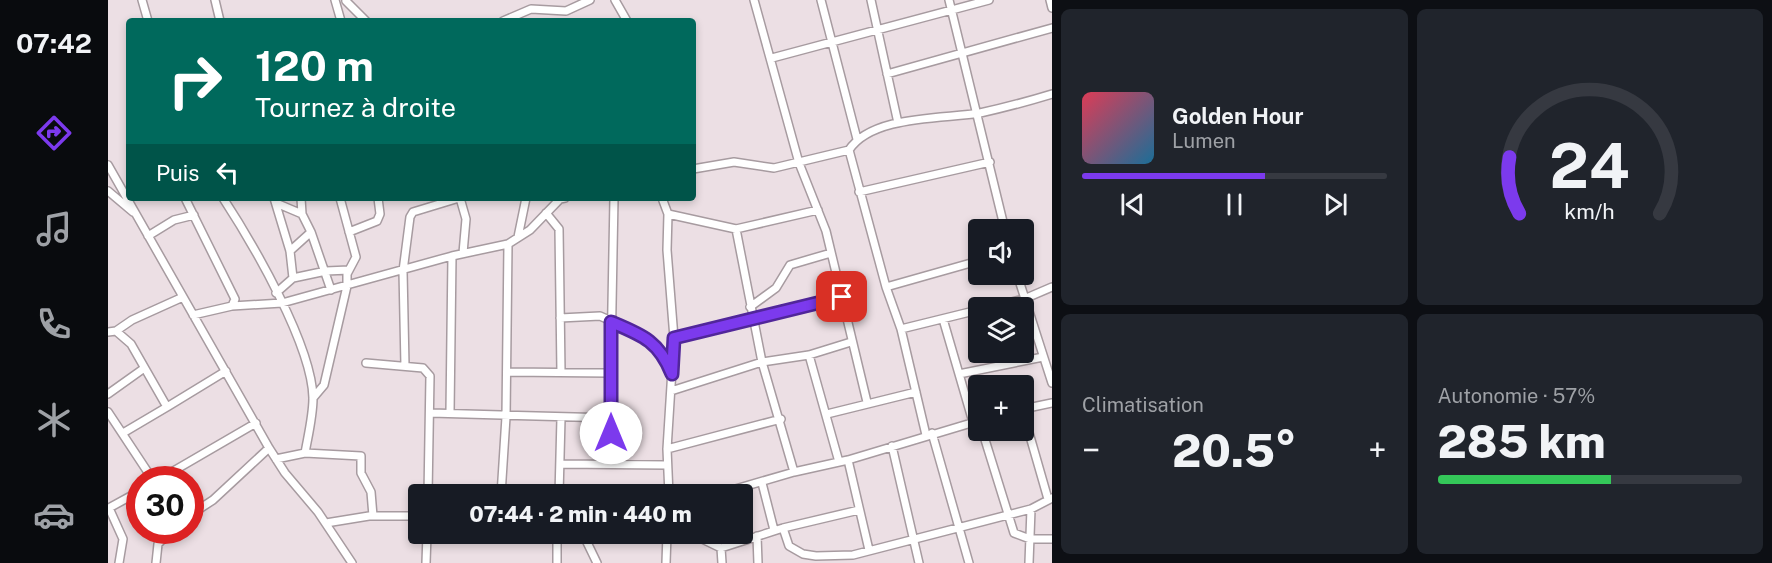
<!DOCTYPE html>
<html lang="fr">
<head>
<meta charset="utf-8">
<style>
	body { margin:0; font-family:"Public Sans",sans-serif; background:#20242c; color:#f1f3f6; height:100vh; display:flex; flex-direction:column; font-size:22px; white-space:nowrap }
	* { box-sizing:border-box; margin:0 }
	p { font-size:20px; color:#9ea1a6 }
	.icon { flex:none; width:33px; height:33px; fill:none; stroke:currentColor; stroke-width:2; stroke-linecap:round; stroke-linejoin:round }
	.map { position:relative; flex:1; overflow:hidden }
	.details { display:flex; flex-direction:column; gap:9px; padding:9px; background:#0d0f14; width:720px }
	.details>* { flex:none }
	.banner { position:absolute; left:18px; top:18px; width:570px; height:183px; border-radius:6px; box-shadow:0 3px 9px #0003; background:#00695c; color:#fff; overflow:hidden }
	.tools { position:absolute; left:860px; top:219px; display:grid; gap:12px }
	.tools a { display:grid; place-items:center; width:66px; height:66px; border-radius:6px; background:#171b24; box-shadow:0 3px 9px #0003; font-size:30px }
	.speed { position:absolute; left:18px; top:466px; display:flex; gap:12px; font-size:30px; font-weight:700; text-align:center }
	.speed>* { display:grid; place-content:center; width:78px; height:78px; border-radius:50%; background:#171b24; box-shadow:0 3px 9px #0003; line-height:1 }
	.speed .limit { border:9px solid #d22; background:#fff; color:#111 }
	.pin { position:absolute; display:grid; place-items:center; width:51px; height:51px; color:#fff; margin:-26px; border-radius:12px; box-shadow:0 3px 9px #0006 }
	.me { position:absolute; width:66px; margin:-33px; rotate:0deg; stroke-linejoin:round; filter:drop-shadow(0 0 4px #0008) }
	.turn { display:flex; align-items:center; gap:21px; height:126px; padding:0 30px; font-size:27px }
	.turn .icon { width:78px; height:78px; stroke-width:2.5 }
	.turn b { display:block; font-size:42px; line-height:51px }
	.then { display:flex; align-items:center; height:57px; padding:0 30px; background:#0003; gap:12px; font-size:22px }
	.big { font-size:45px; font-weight:800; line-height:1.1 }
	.details .card { flex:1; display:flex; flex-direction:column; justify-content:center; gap:9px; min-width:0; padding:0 21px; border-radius:9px; background:#20242c }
	.details .dial { align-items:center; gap:0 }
	.dial svg { height:156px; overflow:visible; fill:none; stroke:#363941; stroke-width:7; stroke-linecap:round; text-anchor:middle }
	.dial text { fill:#f1f3f6; stroke:none }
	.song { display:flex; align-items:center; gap:18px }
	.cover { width:72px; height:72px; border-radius:9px; background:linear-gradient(135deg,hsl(350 70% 55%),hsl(200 70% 35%)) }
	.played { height:6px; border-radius:3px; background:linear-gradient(90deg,#7c3aed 60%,#363941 60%) }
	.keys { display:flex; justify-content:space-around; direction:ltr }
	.heat { display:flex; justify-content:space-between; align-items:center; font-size:33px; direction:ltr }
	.charge { height:9px; border-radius:4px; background:linear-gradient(90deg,#34c759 57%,#363941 0) }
	.details .tiles { flex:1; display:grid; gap:9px; grid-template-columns:repeat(2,1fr) }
	.trip { position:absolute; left:300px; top:484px; width:345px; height:60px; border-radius:6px; background:#171b24; box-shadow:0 3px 9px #0003; font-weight:800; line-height:60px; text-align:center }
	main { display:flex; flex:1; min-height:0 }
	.tab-bar { display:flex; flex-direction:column; width:108px; justify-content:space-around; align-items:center; background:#090b0e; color:#9ea1a6 }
	.tab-bar .icon { width:42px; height:42px }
	.tab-bar .selected { color:#7c3aed }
	.tab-bar b { font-size:27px; color:#f1f3f6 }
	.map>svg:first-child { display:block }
</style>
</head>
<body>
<main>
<nav class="tab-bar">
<b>07:42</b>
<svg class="icon selected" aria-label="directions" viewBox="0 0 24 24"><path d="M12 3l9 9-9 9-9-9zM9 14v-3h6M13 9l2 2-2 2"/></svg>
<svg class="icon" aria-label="music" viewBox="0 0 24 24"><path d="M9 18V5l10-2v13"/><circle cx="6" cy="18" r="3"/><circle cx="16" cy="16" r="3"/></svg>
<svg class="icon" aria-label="phone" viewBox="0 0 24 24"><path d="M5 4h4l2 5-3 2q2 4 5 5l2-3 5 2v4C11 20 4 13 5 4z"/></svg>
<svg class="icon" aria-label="climate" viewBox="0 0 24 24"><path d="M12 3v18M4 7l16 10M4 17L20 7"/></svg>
<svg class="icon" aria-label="car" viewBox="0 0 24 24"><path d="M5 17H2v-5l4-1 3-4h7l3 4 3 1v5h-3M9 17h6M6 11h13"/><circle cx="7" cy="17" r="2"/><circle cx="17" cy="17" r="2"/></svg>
</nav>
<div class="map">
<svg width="944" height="563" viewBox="0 0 944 563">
	<rect width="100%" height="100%" fill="#ecdfe4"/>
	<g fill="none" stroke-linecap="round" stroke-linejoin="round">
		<defs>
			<path id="minor" d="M34,0L40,21
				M107,0L112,21
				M227,0L233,21
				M507,0L519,21
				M646,0L691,163L718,231L759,402
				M713,0L749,139
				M763,0L790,123
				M841,0L897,230
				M942,0L944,8
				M238,1L258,21
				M395,21L423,9L458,11L482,0
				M664,58L881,0
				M779,74L944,28
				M0,165L161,448L177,473L210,512L244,563
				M585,169L626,162L666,168L741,150
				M0,191L25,212
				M751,192L882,162
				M77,198L127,299L124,306L85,315
				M115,198C145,244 204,345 205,398C205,416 200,436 197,453
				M166,198L182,251L185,278L168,293
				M352,198L358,219L355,253
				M554,198L560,214L559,250L566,338L559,449L561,495
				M168,203L194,214
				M438,213L451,229L453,372
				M560,214L628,229L710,210
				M628,229L654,362L686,472
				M203,232L223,290
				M241,232L269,221L272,214L270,198
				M40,236L66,220L86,215
				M410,237L418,198
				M182,251L203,232L194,214L193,198
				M909,274L944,383
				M185,278L218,271L241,270
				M778,287L870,261
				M124,306L174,303L344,256L400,244L422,230L452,199L457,198
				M642,307L668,288L682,265L723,253
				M880,308L916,299L944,287
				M452,318L492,316L528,332L552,349L564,373
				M835,319L865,422
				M793,329L870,310
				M8,331L24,320L75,297
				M0,332L8,331L23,344L59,407L118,371
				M566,338L734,297
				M701,355L731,462
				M258,363L315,368L322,376L320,495
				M297,366L295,271L302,217L305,212L351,198
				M399,372L502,373
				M851,374L935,357
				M563,391L654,362L701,355L743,342
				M0,394L35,369
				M205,398L216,385L239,286V274L248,257L232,198
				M915,409L944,403
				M0,412L45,480
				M342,412L344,256
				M915,412L940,499
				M323,413L504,418
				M719,414L808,392
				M874,430L906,533L922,539H944
				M15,433L59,407
				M824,433L861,563
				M818,435L793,329L778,287L741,150C764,115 835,119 872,113C895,108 921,101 944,94
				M784,446L811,563
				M559,449L673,419
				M168,459L197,453L253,456V473L263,492L265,516
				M740,460L761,550
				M452,464L559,465
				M501,464L506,198
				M50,480L148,423
				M654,483L666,530
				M393,495L398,417L400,244
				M451,495L453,418
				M607,495L686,472L740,460L870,421
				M82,515L105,500L161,448
				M218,523L261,516H310
				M675,528L681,546L695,554L708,556L745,555L923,509L944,498
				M475,534L489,563
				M584,534L613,548L614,563
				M649,536L650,563
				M613,548L675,528L751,510
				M11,563L15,539L1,508L32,491
				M48,563L50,544L63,531
				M318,563L319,534
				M449,563V534
				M558,563L559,534
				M921,563L923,509"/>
		</defs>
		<use href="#minor" stroke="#a79ba0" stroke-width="10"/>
		<use href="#minor" stroke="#fff" stroke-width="7"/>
	</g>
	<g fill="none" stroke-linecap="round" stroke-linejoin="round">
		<defs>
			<path id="route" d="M503,433V322C534,335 551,341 564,374L566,338L734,297"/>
		</defs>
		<use href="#route" stroke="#51269a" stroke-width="15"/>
		<use href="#route" stroke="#7c3aed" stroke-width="10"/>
	</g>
</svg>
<div class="tools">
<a><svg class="icon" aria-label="sound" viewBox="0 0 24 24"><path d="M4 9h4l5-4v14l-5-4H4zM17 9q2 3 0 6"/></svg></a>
<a><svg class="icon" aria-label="layers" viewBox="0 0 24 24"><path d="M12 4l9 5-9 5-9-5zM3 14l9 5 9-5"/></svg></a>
<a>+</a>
</div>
<div class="speed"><div class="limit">30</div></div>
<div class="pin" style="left:734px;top:297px;background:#d93025"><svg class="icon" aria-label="arrive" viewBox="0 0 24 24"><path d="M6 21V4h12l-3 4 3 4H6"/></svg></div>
<svg class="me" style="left:503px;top:433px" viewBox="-20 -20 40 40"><circle r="19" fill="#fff"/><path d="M0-13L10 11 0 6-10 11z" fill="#7c3aed"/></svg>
<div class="trip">07:44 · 2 min · 440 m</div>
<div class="banner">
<div class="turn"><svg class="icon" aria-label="right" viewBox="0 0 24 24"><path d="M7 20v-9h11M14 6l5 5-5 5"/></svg><div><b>120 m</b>Tournez à droite</div></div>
<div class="then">Puis<svg class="icon" aria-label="left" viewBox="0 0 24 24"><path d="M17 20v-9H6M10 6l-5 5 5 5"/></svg></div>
</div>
</div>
<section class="details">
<div class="tiles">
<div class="card">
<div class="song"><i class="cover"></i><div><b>Golden Hour</b><p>Lumen</p></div></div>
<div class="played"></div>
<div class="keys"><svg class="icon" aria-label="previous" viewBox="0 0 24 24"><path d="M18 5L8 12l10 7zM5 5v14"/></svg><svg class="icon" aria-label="pause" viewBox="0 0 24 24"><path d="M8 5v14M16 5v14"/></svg><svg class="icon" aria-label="next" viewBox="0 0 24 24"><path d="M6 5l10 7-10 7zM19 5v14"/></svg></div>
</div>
<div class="card dial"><svg viewBox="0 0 100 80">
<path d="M14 69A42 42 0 1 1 86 69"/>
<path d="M14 69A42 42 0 0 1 9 40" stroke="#7c3aed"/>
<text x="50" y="56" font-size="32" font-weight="700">24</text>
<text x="50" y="72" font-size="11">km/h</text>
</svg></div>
<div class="card"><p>Climatisation</p>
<div class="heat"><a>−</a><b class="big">20.5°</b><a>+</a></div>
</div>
<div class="card"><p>Autonomie · 57%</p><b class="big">285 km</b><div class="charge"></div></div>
</div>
</section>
</main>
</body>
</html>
